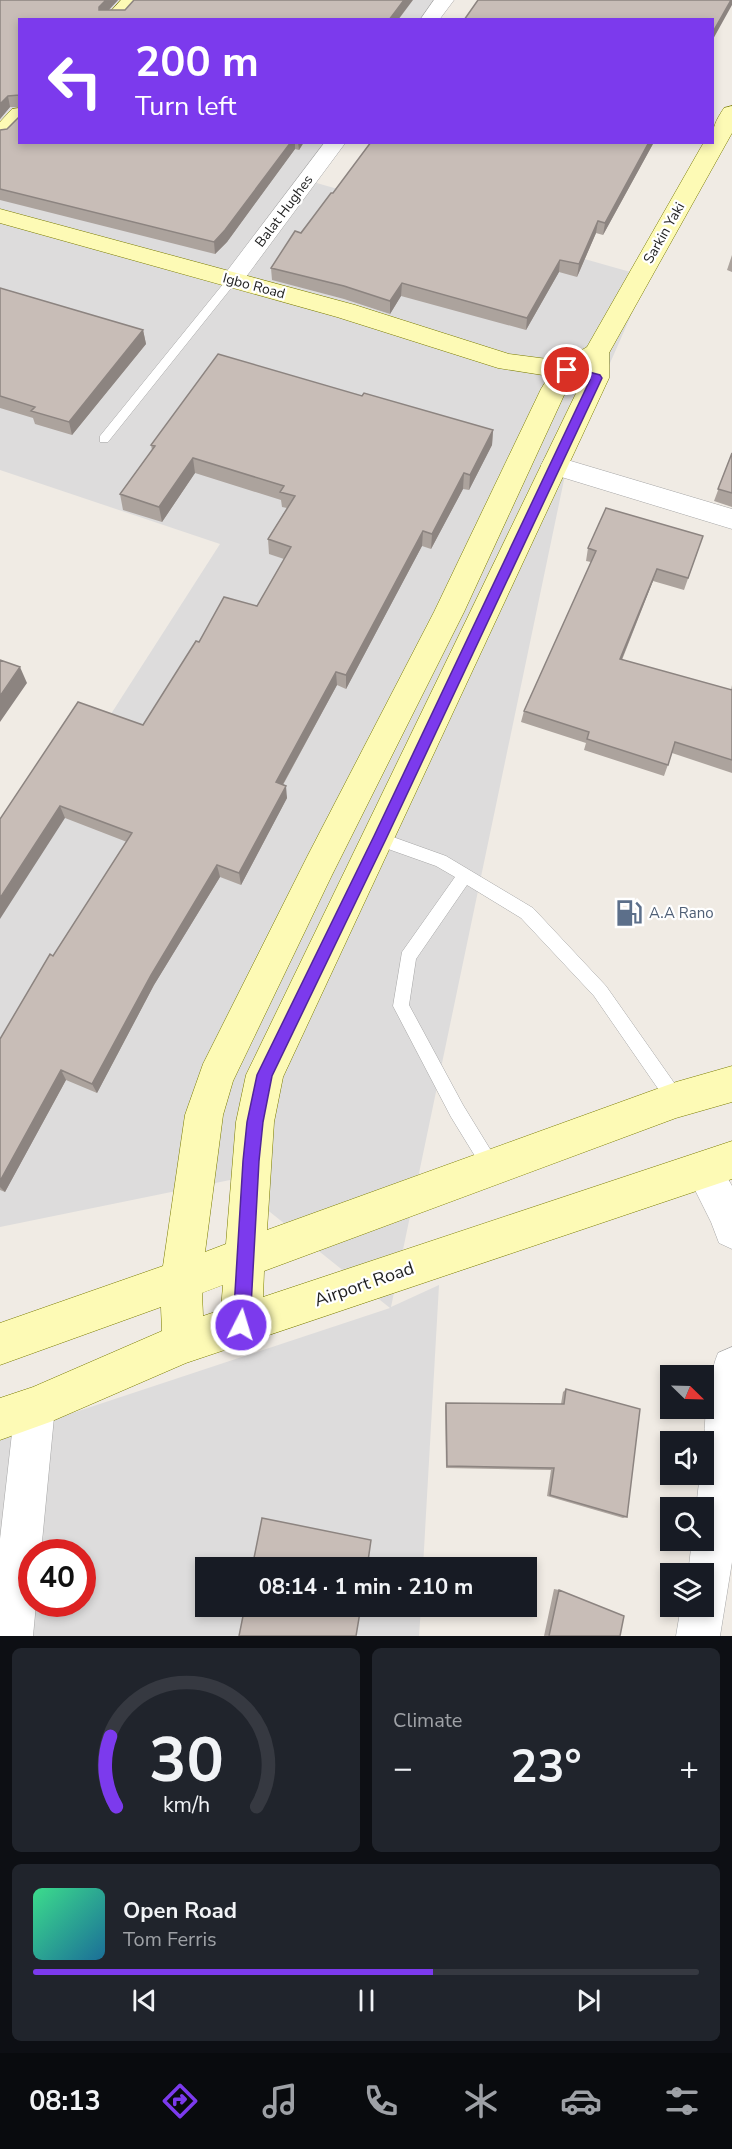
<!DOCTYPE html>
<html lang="en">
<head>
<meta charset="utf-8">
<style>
	body { margin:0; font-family:"Nunito Sans",sans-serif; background:#20242c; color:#f1f3f6; height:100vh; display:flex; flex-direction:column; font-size:22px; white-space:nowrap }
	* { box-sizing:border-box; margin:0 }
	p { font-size:20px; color:#9ea1a6 }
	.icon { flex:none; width:33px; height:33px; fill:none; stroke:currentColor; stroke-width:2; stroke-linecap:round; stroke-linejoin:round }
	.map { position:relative; height:1636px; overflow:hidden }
	.side { display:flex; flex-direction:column; gap:12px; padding:12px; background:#0d0f14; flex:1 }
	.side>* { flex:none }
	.guide { position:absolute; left:18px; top:18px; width:696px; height:126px; border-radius:0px; box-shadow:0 3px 9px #0003; background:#7c3aed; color:#fff; overflow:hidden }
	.needle { width:39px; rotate:113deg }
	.controls { position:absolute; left:660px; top:1365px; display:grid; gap:12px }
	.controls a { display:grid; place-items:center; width:54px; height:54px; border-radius:0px; background:#171b24; box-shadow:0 3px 9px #0003; font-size:30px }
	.speed { position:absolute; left:18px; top:1539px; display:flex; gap:12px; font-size:30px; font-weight:700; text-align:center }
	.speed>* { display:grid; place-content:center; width:78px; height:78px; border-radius:50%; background:#171b24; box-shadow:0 3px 9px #0003; line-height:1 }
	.speed .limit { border:9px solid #d22; background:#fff; color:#111 }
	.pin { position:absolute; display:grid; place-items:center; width:51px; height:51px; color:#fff; margin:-26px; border:3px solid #fff; border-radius:50%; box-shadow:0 2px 6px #0007 }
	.me { position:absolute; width:66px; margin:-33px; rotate:5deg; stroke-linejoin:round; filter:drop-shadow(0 0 4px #0008) }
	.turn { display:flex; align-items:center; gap:21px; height:126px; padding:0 18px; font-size:27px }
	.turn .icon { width:78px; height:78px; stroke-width:2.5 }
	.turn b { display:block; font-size:42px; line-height:51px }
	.big { font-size:45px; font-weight:700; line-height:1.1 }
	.side .card { flex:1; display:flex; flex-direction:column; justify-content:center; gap:9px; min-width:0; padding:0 21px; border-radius:9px; background:#20242c }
	.side .dial { align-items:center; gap:0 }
	.dial svg { height:156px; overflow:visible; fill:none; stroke:#363941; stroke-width:7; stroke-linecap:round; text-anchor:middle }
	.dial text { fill:#f1f3f6; stroke:none }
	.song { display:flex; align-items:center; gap:18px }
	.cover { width:72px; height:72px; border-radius:9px; background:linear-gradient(135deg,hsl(150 70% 55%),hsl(200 70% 35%)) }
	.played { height:6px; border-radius:3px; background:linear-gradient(90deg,#7c3aed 60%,#363941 60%) }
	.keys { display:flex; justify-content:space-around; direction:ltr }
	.heat { display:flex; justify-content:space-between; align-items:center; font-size:33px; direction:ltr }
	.side .tiles { flex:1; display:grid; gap:12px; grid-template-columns:1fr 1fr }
	.card:last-child { grid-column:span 2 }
	.trip { position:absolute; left:195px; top:1557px; width:342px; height:60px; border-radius:0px; background:#171b24; box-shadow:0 3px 9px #0003; font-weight:700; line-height:60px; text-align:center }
	.tab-bar { display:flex; height:96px; justify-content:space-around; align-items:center; background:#090b0e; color:#9ea1a6 }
	.tab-bar .icon { width:42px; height:42px }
	.tab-bar .selected { color:#7c3aed }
	.tab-bar b { font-size:27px; color:#f1f3f6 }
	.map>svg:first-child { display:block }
</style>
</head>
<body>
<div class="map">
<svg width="732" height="1636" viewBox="0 0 732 1636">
	<rect width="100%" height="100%" fill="#f0ebe4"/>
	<path fill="#dddcdc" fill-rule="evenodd" d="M0,0H437L423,20H20V142L333,143L306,180L648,277L569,456L391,1307L439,1285L423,1567L206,1568V1606L421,1607L419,1636H0V1437L390,1308L230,1180L0,1227V887L220,544L0,470ZM32,1552H82V1604H32Z"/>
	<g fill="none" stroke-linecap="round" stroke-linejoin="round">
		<defs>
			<path id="lane" d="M232,276L236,278V282L108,442H100V436L228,278Z
				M379,832L446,856L533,908L606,986L682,1094L685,1100L682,1106L676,1108L670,1106L594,996L521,918L467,885L416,959L409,1005L463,1105L498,1162L501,1168L498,1174L492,1177L486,1174L451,1117L393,1006L402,952L455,877L436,866L374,844L371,839L374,834Z"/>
			<path id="street" d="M434,0H454L439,20H420Z
				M325,142H346L240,285L232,287L224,285L220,280L224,275Z
				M554,456L732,509V529L545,472L541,465L545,458Z
				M703,1152L716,1157L732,1186V1249L719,1243L711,1222L685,1170L690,1157Z
				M732,1347V1562L720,1636H676L681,1606H704V1574H688L692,1540H704V1508H696L700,1474H704C704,1437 704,1388 718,1353Z
				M35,1387L49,1393L55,1407L41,1552H32V1604H36L33,1636H0V1539L15,1407L21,1393Z"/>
			<path id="secondary" d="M121,0H142L125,20H103Z
				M732,106V133L609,353V378L283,1077L274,1122L267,1230L676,1082L732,1066V1102L676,1118L264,1271L263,1297L732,1141V1179L186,1363L50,1422L0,1440V1398L33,1387L162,1331L161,1307L0,1365V1323L163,1266L185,1115L203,1064L308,855L434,612L541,389L549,376L498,368L337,317L0,223V209L355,305L509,354L563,361L587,347L704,142H712C712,128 716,120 724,108ZM573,380L581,383L246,1075L236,1122L226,1244L205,1252L223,1115L233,1081L332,875L464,612L566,391ZM223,1285L221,1310L203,1316L202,1293Z
				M20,108V127L8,139L0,141V122L12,109Z"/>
		</defs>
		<use href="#lane" stroke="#a6a6a6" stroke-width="1"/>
		<use href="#street" stroke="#a6a6a6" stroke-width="1"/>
		<use href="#secondary" stroke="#797b00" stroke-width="1"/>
		<use href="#lane" fill="#fff" fill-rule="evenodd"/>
		<use href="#street" fill="#fff" fill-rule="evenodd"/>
		<use href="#secondary" fill="#fdfab5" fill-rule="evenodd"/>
	</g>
	<path fill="#aca39d" d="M0,0H118L109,10L20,142H304L299,150L295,149L227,242L215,254L0,200V130L7,129L19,117V107H10L0,119Z
		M654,142L603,235L596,233L577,277L559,272L526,330L401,296L390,314L344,299L272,280L271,268L333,193Z
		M732,255V272L727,270Z
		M0,288L143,330L146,344L72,435L35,424L33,418L0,408Z
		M362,396L493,430L492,445L469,490L463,489L431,549L422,546L346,689L337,685L283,785L287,798L241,885L220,877L154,985L97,1093L66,1080L5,1192L0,1190V1039L127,842L65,818L0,819L143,725L199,642L257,606L284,559L269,554L268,539L287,508L282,507L281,500L195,473L162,522L123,510L120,494L152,450L151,445Z
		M732,453V507L714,501Z
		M703,536L684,590L653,581L622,660L731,690L732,685V773L672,753L664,776L584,750L586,743L521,722L524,711L591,562L586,561L588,548Z
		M566,1389L627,1517L623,1518L547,1496L551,1470L446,1468L445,1406L446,1403L561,1404L563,1392Z
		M554,1589L559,1590L620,1636H544Z"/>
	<path fill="#8c8480" d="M106,0H118L101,18L99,7Z
		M404,0H413L398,20H389Z
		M731,0H732V5L712,41L714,30Z
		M8,96L10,107L0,119V104Z
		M291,142H295V149L227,242L215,254L214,242Z
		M298,142H304L299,150Z
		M649,142H654L603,235L605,223Z
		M598,221L596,233L577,277L579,264Z
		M560,260L559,272L526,330L527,318Z
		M402,283L401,296L390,314V301Z
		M143,330L146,344L72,435L69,422Z
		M493,430L492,445L469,490L470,475Z
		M193,458L195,473L162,522L159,507Z
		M464,473L463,489L431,549L432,534Z
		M423,531L422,546L346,689V675Z
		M657,569L653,581L617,671L620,659Z
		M20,667L27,683L0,722V696Z
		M336,672L337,685L277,795L276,782Z
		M286,786L287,798L241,885L239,873Z
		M60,806L65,818L0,919V898Z
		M217,865L220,877L154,985L97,1093L92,1084L151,975Z
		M61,1070L66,1080L5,1192L0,1187V1181Z"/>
	<path fill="#c8bdb7" stroke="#8c8480" stroke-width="1.5" d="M0,0H106L99,7V10H125L134,0H404L389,20H20V142H291L225,230L214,242L0,189V130L7,129L19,117V95L8,96L0,104Z
		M478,0H731L714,30H712V20H464Z
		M371,142H649L605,223L598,221L579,264L560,260L527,318L402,283L390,301L344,286L271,268L295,231L301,233L331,193H333Z
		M0,288L143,330L69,422L31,411L35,407L0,396Z
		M218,354L362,396L364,393L493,430L470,475L464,473L432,534L423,531L346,675L336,672L276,782L286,786L239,873L217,865L151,975L92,1084L61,1070L0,1181V1039L50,954L53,956L132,833L60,806L0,898V819L78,702L143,725L196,641L199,642L224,597L257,606L291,547L268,539L295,496L280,492L284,486L193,458L159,507L120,494L155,446L151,445Z
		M732,453V493L718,489Z
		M606,508L703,536L688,578L657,569L620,659L732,690V689V760L675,742L668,765L587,739L589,732L524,711L596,551L588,548Z
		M0,660L20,667L0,696Z
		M566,1389L640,1409L627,1517L550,1495L554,1468L447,1466L446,1403L564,1404Z
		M262,1518L371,1540L367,1568H252Z
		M559,1590L624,1616L620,1636H549Z
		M245,1606H361L356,1636H239Z"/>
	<path fill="#7c3aed" stroke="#51269a" stroke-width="1.5" d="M567,366L600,375L602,378L386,839L272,1076L263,1122L259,1161L250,1325L247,1331L241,1334L235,1331L233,1325L243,1161L247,1122L257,1075L374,836L590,380L563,372L561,370Z"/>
	<defs>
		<symbol id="fuel-bare" viewBox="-9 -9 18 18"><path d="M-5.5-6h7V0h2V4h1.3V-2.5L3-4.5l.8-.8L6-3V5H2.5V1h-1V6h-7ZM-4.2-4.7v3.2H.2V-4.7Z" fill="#5c6f8a" stroke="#fff" stroke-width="2.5" paint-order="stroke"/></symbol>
	</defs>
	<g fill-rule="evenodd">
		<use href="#fuel-bare" x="610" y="894" width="38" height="38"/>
	</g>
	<g text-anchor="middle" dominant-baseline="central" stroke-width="4.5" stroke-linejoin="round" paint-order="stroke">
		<g font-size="14" fill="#1f1f1f" stroke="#fff">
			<text transform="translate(284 211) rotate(-53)">Balat Hughes</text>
			<text transform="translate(664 233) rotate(-60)">Sarkin Yaki</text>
			<text transform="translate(254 286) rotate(15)">Igbo Road</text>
		</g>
		<g font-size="15" fill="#4e5e75" stroke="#fff" text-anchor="start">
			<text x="649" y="913">A.A Rano</text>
		</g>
		<g font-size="18" fill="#1f1f1f" stroke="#fff">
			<text transform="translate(364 1284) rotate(-19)">Airport Road</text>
		</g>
	</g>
</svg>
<div class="controls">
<a><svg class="needle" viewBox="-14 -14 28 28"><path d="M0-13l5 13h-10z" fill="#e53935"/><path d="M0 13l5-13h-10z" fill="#9ea1a6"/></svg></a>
<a><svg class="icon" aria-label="sound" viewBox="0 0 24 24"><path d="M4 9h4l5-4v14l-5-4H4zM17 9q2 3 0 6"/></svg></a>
<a><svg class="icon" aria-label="search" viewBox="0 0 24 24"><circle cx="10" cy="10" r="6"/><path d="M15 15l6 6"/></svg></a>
<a><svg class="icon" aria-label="layers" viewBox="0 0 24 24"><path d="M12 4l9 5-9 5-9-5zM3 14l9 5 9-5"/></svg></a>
</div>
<div class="speed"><div class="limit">40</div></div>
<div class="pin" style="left:567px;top:370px;background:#d93025"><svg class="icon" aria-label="arrive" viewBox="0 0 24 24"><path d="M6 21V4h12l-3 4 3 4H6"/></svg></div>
<svg class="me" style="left:241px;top:1325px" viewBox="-20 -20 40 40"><circle r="17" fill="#7c3aed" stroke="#fff" stroke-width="3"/><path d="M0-11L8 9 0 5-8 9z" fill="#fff"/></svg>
<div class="trip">08:14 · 1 min · 210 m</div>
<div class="guide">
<div class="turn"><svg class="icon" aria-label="left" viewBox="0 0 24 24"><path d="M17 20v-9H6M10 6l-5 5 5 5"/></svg><div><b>200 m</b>Turn left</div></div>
</div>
</div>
<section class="side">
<div class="tiles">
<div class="card dial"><svg viewBox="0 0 100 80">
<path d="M14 69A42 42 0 1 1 86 69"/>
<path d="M14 69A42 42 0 0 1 11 33" stroke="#7c3aed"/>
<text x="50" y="56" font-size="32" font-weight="700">30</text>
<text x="50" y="72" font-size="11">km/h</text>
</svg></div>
<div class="card"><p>Climate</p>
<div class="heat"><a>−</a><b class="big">23°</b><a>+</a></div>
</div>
<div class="card">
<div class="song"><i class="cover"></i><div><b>Open Road</b><p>Tom Ferris</p></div></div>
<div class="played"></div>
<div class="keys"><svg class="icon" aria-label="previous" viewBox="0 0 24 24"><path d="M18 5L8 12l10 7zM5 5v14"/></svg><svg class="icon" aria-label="pause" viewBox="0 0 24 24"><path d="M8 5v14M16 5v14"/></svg><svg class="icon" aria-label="next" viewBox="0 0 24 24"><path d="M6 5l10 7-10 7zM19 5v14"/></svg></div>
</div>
</div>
</section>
<nav class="tab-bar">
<b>08:13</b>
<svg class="icon selected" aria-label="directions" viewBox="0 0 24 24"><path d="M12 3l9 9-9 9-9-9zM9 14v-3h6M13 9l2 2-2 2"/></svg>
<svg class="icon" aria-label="music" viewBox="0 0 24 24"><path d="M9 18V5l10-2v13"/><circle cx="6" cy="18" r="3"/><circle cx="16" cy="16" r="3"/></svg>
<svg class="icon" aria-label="phone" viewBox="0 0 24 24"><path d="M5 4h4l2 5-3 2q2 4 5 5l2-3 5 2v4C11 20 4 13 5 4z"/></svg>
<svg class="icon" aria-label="climate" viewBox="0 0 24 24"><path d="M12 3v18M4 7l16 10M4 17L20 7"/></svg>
<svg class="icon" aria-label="car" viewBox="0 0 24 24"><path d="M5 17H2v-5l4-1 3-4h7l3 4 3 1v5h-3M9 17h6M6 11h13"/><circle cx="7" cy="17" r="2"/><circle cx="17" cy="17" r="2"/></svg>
<svg class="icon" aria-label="filters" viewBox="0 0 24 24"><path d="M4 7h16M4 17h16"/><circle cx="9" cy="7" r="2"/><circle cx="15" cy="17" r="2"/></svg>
</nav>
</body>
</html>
